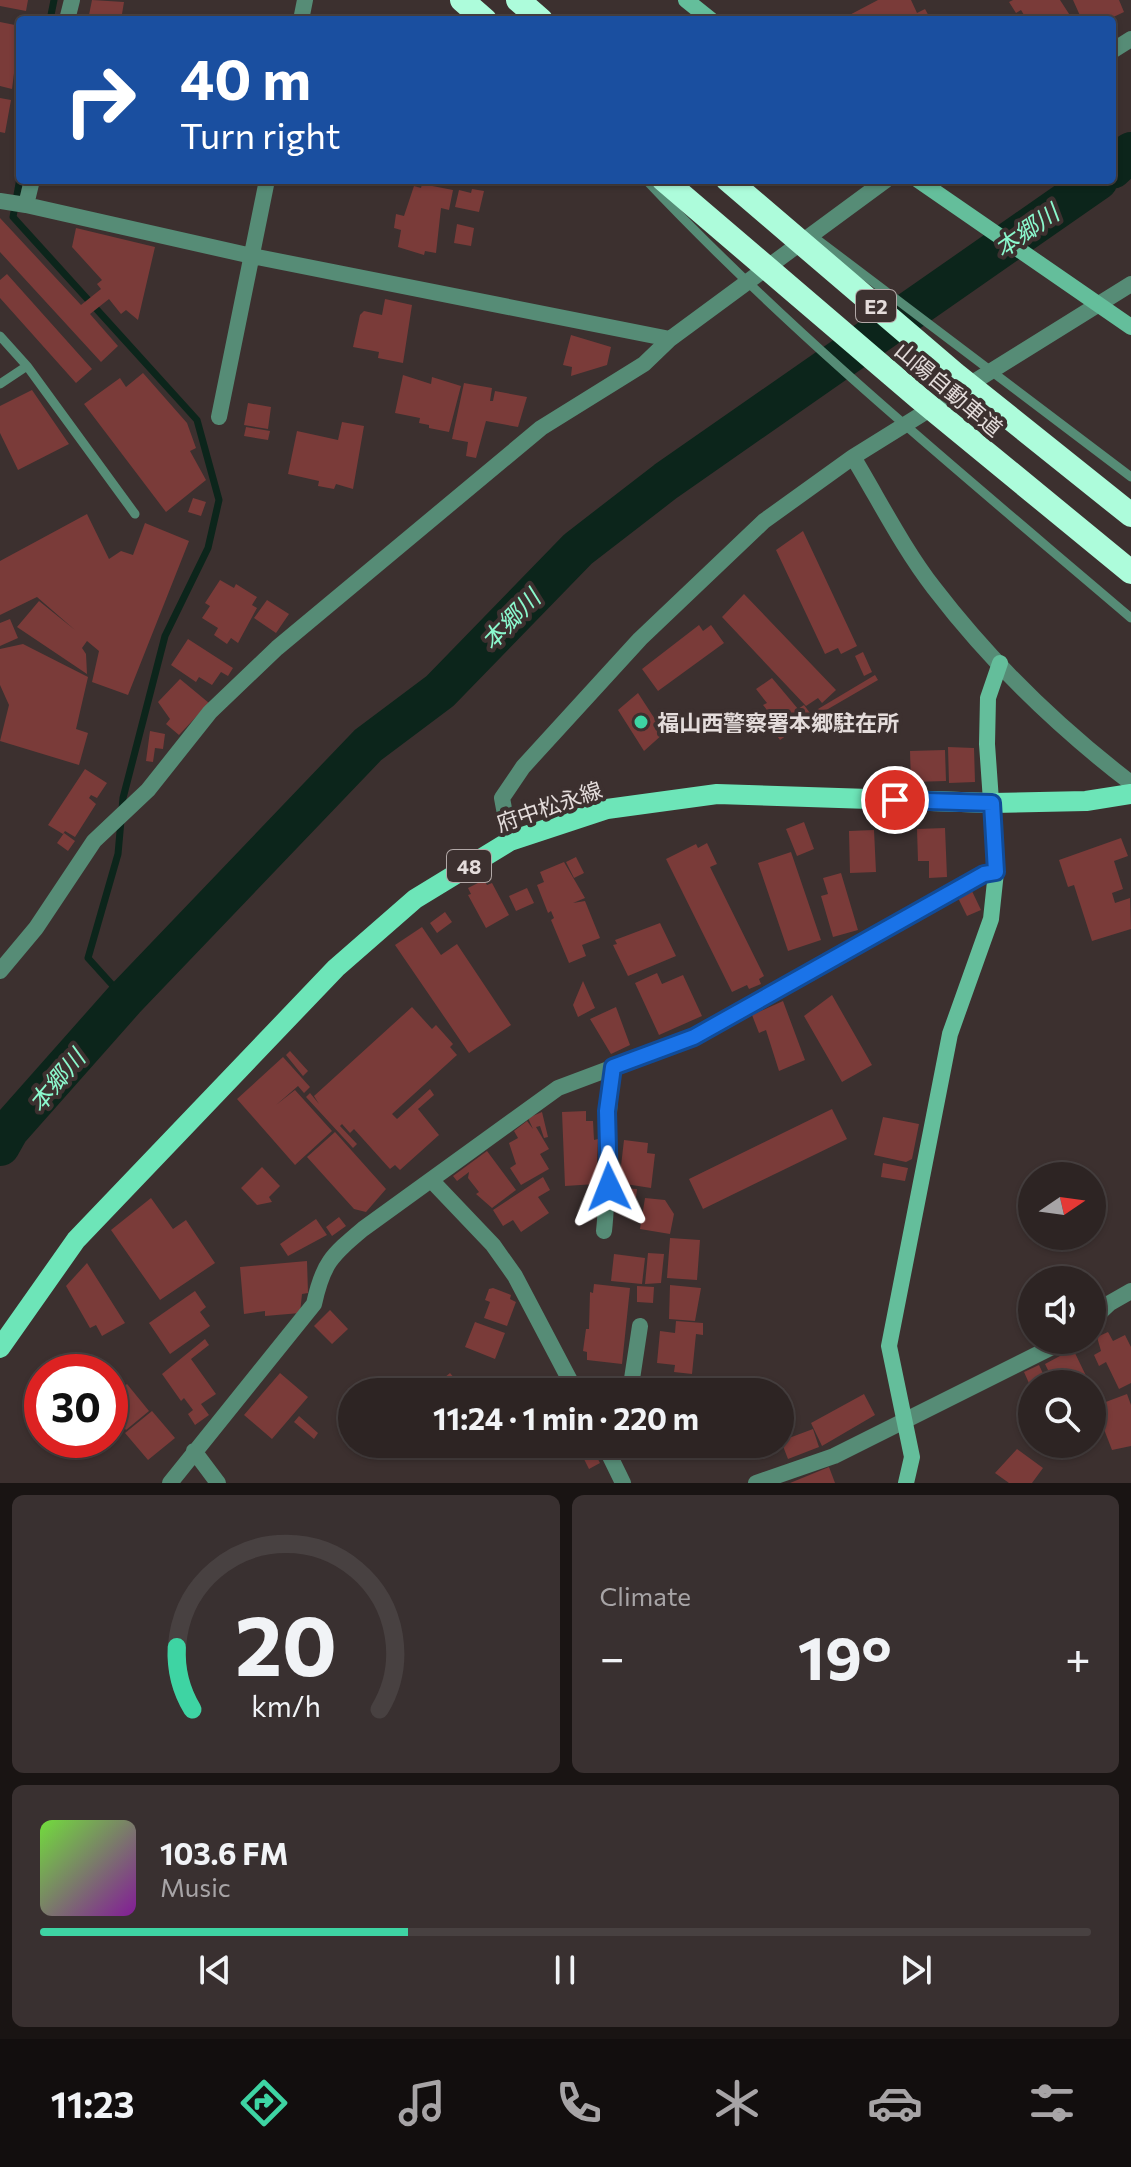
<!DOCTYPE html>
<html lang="en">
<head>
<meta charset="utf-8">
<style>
	body { margin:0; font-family:Commissioner,"Noto Sans JP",sans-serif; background:#393030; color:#f1f3f6; height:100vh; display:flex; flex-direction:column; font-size:30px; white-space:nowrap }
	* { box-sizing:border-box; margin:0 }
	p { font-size:26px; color:#a7a4a6 }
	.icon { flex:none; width:44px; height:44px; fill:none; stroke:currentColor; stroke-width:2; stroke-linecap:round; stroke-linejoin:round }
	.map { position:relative; height:1483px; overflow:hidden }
	.details { display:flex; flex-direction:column; gap:12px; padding:12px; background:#191413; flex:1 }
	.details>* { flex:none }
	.top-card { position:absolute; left:16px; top:16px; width:1100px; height:168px; border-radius:8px; box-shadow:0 2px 6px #0004,0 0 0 2px #484141; background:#1a4fa0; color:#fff; overflow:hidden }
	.needle { width:52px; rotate:77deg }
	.buttons { position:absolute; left:1018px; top:1162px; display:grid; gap:16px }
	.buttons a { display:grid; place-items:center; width:88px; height:88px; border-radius:50%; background:#2d2423; box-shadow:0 2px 6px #0004,0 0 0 2px #484141; font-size:40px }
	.speed { position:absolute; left:24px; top:1354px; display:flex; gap:16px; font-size:40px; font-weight:700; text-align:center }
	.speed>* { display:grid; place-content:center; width:104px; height:104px; border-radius:50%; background:#2d2423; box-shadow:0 2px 6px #0004,0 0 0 2px #484141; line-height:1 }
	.speed .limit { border:12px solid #d22; background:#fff; color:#111 }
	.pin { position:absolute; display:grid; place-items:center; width:68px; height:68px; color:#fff; margin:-34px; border:4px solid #fff; border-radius:50%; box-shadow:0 2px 8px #0007 }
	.me { position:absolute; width:88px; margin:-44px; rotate:358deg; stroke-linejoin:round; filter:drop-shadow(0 0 6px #0008) }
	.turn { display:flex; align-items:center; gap:28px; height:168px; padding:0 32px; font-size:36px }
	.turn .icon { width:104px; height:104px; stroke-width:2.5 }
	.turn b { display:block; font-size:56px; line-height:68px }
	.big { font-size:60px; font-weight:700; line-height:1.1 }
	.details .card { flex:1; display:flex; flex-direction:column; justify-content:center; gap:12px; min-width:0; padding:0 28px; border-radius:12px; background:#393030 }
	.details .dial { align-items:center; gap:0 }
	.dial svg { height:208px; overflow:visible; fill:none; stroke:#484141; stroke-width:7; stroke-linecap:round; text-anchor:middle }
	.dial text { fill:#f1f3f6; stroke:none }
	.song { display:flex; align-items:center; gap:24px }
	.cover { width:96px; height:96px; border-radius:12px; background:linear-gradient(135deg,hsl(100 70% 55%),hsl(290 70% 35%)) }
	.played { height:8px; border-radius:4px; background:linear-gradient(90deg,#3ed4a3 35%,#484141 35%) }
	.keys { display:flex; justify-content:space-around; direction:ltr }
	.heat { display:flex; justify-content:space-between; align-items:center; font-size:44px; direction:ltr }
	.details .tiles { flex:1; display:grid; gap:12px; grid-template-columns:1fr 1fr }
	.card:last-child { grid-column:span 2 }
	.trip { position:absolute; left:338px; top:1378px; width:456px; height:80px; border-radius:40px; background:#2d2423; box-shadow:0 2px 6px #0004,0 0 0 2px #484141; font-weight:700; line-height:80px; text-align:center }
	.tab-bar { display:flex; height:128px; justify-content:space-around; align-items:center; background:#120e0e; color:#a7a4a6 }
	.tab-bar .icon { width:56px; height:56px }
	.tab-bar .selected { color:#3ed4a3 }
	.tab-bar b { font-size:36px; color:#f1f3f6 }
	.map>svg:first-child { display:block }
</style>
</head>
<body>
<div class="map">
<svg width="1131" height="1483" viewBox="0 0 1131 1483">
	<rect width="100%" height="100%" fill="#3c302f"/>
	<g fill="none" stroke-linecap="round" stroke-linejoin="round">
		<path stroke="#0c251b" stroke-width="7" d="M50,20L54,0
			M20,178L13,217L197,420L219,500L208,548L165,636L123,798L118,854L88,958L125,999"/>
		<path stroke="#0c251b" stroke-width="40" d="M1112,169L1131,152
			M0,1146L9,1130L125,999L368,745L440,691L578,549L666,481L1098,180"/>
	</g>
	<path fill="#7a3b39" d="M0,0H28L26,11L0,6Z
		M92,0L124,2L121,20H88Z
		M878,0H911L917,13L925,9L931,20H840Z
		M1013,0H1060L1073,20H1027L1021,10L1016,13L1009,2Z
		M1073,0H1119L1124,12L1107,20H1082Z
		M0,22L20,26L12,89L0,86Z
		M0,98L11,100L5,133L0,132Z
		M422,184L453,190L449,210L441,208L436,253L425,251L424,255L398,247L401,230L394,228L396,214L404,216L414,186L421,188Z
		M472,189L484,191L479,212L455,207L459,190L471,193Z
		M0,218L81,305L101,289L97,284L102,280L72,247L76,228L155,247L138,320L126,310L121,314L109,299L90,314L118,346L101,362L0,252Z
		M457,224L474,228L471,246L454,243Z
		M7,274L92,369L76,383L0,298V280Z
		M385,299L412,305L403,363L378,358L379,352L353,347L360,315L364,311L382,315Z
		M571,335L611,347L607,365L571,376L572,367L563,365Z
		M143,373L187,423L196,448L190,451L206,480L166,512L84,404L120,378L126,387Z
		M403,375L431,384L432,377L461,386L449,432L429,428V425L419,423L420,418L395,413Z
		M464,383L492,388L490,401H493L495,391L527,397L518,427L486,421L476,458L466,456L468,442L452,439Z
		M32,390L69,444L18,470L0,433V406Z
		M248,403L271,407L268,429L244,425Z
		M342,422L364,426L353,489L336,484L334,489L318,486L319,481L288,474L297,431L338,440Z
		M246,427L270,431L268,440L244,436Z
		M193,498L206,502L201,516L188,512Z
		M87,514L109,559L121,551L133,555L145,523L189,541L128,695L92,682L99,651L87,641L82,648L86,654L87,674L17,627L39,601L75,630L37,597L0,615V561Z
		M803,531L857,646L841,654L838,648L825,654L776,550Z
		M220,580L234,588L236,584L257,597L252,605L257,608L238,643L231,638L227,644L214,635L218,628L202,618L210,606L205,603Z
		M744,594L836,690L822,703L818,698L806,706L722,617Z
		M267,600L289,614L276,633L254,618Z
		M10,619L18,638L0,646V623Z
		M699,625L703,631L711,625L724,643L658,691L642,669Z
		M188,639L233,668L228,676L221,672L212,685L199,677L196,682L171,665Z
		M23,644L88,677L76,729L88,733L79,765L0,741L9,705L0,685V649Z
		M863,652L872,672L864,676L855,656Z
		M875,675L878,680L816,716L813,712Z
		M772,678L798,709L804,705L813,717L780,740L761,713L767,710L763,705L767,703L756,689Z
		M180,679L209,703L179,735L166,724L170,719L158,702Z
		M638,693L664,733L644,751L618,710Z
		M150,731L165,734L163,749L155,748L153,762L146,761Z
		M948,747L974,748L975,782L949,783Z
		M945,750L946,781L911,782L910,751Z
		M85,769L107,783L97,798L91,795L89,798L96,804L75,837L65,831L63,834L48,825Z
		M804,822L814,849L797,856L786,829Z
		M945,828L947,877L929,878V861H918L917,829Z
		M874,830L876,872L850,873L849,831Z
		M64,833L75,841L68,851L57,843Z
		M1121,838L1128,856L1114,861L1123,889L1112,893L1115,903L1130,898L1131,929L1092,941L1074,885L1068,887L1059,860Z
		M707,843L717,864L710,867L764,976L759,979L761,984L749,989L747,985L732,992L666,859L696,844L698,848Z
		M791,852L821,940L788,951L758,863Z
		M576,857L584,873L574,878L566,862Z
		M564,862L585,898L573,903L585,901L600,938L582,945L586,956L569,963L551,920L554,918L551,911L548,913L537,885L544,882L540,872Z
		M841,873L858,930L833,937L821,896L828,894L823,878Z
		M484,880L487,885L492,883L509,915L486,928L468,895L471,894L468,888Z
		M527,888L534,903L516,911L509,896Z
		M971,889L981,910L967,916L957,896Z
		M445,912L452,922L437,933L430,923Z
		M660,923L676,956L628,976L613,945L617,944L615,940Z
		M422,927L441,955L457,944L511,1025L469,1053L395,945Z
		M657,973L662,984L683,975L702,1016L659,1035L635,983Z
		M583,981L595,1008L578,1017L573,1005Z
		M832,995L872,1065L842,1082L804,1016Z
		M783,1001L805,1060L779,1071L766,1030L759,1033L752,1015Z
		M412,1007L432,1029L436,1025L453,1044L450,1047L457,1055L392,1114L397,1119L430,1089L434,1095L418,1109L439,1135L400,1170L395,1165L390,1169L354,1129L350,1133L342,1124L340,1126L357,1144L353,1148L306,1097L310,1093L319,1104L314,1096Z
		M616,1007L630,1045L611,1054L590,1019Z
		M290,1051L308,1071L303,1076L286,1055Z
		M283,1057L310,1087L304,1093L298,1086L276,1105L295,1090L332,1131L295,1165L237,1099Z
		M832,1109L847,1139L703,1209L689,1179Z
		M586,1111V1121H593L594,1140L598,1139L596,1184L565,1186L562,1112Z
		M542,1112L548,1137L544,1138L540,1126L536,1127L549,1149L540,1154L549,1169L521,1185L510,1168L516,1164L509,1143L518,1138L514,1131L527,1121L533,1129L528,1118Z
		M883,1117L919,1124L912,1159L906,1162L874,1155Z
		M335,1132L386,1189L366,1212L354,1209L307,1157Z
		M624,1140L648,1143L647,1153L655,1154L651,1188L619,1183Z
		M487,1151L516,1190L492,1208L476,1194L479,1192L468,1178L469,1172L457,1181L453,1176Z
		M883,1163L908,1168L905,1181L881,1177Z
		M262,1167L280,1186L269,1197L272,1202L257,1205L241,1188Z
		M543,1177L550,1190L538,1197L549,1213L521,1232L513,1220L503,1226L493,1210Z
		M619,1188L637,1189L635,1205L618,1203Z
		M151,1198L173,1229L186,1220L215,1263L160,1300L111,1230Z
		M645,1198L665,1200L674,1214L670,1234L640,1229Z
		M339,1217L346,1226L332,1236L326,1227Z
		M316,1219L327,1235L288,1256L280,1244Z
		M670,1238L700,1240L697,1280L667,1278Z
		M648,1253L664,1254L661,1283L645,1284Z
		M614,1254L645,1258L642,1284L611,1281Z
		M307,1261L308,1293L302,1294L300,1313L265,1316V1311L244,1314L240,1267Z
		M87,1263L125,1323L102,1336L96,1325L90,1328L66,1286Z
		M594,1284L630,1288L622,1364L587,1360V1352L583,1351L586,1329H589L590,1292L593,1293Z
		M670,1285L701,1288L695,1321L669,1319Z
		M637,1286L654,1287L653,1303L637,1302Z
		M493,1288L511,1295L510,1299L516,1302L507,1326L484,1318L490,1302L485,1300L489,1289Z
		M195,1291L206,1307L200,1312L210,1326L170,1354L149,1323Z
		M330,1310L348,1329L332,1344L314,1326Z
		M676,1321L703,1323V1335L696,1334L692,1374L674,1372L675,1365L657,1363L660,1331L675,1333Z
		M475,1322L505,1333L495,1359L465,1347Z
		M1108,1332L1113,1341L1125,1335L1131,1347V1383L1119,1389L1106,1362L1099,1366L1094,1355L1101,1351L1097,1337Z
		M205,1339L209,1345L191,1359L216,1394L201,1404L209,1415L195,1425L188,1414L193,1410L184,1398L181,1401L162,1374Z
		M1073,1349L1090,1384H1049L1046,1378L1051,1376L1045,1364Z
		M1039,1365L1046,1380L1032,1384V1390L1024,1372Z
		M280,1373L308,1397L272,1439L244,1415Z
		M450,1373L466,1392H427Z
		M661,1376L682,1387L679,1392H653Z
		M127,1384L149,1411L126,1430L110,1411V1398Z
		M864,1394L875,1415L822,1446L811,1423Z
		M1127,1394L1131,1405V1446L1112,1450L1095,1406Z
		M152,1411L175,1438L148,1460L125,1433Z
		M299,1416L318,1433L314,1439L294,1422Z
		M813,1429L819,1447L788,1459L781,1441Z
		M553,1444H590L600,1463L589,1469L581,1453L570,1458L565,1449L557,1452Z
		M1017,1449L1043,1468L1032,1483H1009L995,1473Z
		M829,1467L835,1483H790Z"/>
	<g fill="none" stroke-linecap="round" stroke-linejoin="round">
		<path stroke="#568c76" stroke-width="9" d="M646,180C795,338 966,477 1131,618
			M810,234L1131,477
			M0,336L27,366L135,514
			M0,384L27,366"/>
		<path stroke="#568c76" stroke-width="16" d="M67,20L72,0
			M301,20L305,0
			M1112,51L1131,39
			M0,201L26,205L32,180
			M26,205L252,256L670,339
			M219,417L267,180
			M853,457C879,500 903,548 934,588C990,661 1059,728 1131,783
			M510,841L502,798L523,767L640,639L764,521L853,457L1131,284
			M0,971L36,928L94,841L148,790L210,712L277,648L541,428L644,364L670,339L886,180
			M432,1181L493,1245L515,1276L576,1392
			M604,1231C610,1176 605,1122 613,1067
			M1092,1320L1110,1303L1131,1291
			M630,1392L640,1326
			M604,1444L623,1483
			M194,1451L218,1483
			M170,1483L314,1304C323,1263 331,1256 363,1229L558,1088L694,1037L984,874L996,872
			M756,1483L834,1456L1066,1340"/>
		<path stroke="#64be9b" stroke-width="16" d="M686,0L711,20
			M918,180L1131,327
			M906,1483L912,1457L889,1346L950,1034L991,919L996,872L987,744L988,698L1000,663"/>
		<path stroke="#6de5b8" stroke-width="20" d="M0,1348L76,1240L336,968L415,899L510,841L607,809L717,794L992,803L1086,801L1131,794"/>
		<path stroke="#adfcdb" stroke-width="24" d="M462,0L485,20
			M518,0L541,20
			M664,180L919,398L1131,572
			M728,180L955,374L1131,515"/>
	</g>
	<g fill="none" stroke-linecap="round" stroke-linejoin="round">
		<defs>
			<path id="route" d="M609,1187L607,1111L613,1067L694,1037L984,874L996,872L992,803L895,800"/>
		</defs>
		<use href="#route" stroke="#114b97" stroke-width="20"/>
		<use href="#route" stroke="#1a73e8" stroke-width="14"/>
	</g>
	<circle fill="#3ed4a3" stroke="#3c302f" stroke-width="3" cx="641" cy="722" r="8"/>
	<g text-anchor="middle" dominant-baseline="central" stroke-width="8" stroke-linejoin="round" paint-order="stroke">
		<g fill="#3c302f" stroke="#b2a8a7" stroke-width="2">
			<rect x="856" y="290" width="40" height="32" rx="6"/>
			<rect x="447" y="850" width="44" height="32" rx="6"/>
		</g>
		<g font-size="20" font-weight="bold" fill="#e4dcdb">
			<text x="876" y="306">E2</text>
			<text x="469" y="866">48</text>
		</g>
		<g font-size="22" fill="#e4dcdb" stroke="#3c302f">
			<text transform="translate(949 389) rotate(40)">山陽自動車道</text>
			<text transform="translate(549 806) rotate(-19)">府中松永線</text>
		</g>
		<g font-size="22" font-weight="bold" fill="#e4dcdb" stroke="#3c302f" text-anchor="start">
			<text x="657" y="722">福山西警察署本郷駐在所</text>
		</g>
		<g font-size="24" font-style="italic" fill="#8bf8cd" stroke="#3c302f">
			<text transform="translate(1026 230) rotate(-35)">本郷川</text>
			<text transform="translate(510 619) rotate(-46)">本郷川</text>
			<text transform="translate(56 1080) rotate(-50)">本郷川</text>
		</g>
	</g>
</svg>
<div class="buttons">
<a><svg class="needle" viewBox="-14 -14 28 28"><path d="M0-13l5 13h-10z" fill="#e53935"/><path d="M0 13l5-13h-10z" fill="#a7a4a6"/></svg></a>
<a><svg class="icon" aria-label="sound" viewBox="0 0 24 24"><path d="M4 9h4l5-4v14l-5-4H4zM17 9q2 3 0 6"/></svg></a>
<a><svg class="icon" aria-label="search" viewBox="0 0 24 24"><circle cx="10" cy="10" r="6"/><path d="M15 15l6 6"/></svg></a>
</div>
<div class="speed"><div class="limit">30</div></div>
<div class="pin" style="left:895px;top:800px;background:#d93025"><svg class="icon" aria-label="arrive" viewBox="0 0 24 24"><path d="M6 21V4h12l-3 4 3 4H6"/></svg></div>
<svg class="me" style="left:609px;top:1187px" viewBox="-20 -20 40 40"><path d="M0-17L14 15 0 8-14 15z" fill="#1a73e8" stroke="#fff" stroke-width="4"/></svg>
<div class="trip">11:24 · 1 min · 220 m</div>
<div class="top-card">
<div class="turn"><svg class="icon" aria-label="right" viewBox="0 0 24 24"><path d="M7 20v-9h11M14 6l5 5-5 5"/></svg><div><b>40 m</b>Turn right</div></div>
</div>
</div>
<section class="details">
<div class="tiles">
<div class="card dial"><svg viewBox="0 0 100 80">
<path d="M14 69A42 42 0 1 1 86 69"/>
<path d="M14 69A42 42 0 0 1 8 45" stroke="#3ed4a3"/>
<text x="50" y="56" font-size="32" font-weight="700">20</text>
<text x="50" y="72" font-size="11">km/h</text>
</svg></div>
<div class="card"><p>Climate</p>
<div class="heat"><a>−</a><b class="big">19°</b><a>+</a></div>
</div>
<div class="card">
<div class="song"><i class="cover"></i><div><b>103.6 FM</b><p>Music</p></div></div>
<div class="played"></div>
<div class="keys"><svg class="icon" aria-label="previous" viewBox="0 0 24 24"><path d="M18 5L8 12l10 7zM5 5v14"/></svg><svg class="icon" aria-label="pause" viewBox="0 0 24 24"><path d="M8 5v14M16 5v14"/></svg><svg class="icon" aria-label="next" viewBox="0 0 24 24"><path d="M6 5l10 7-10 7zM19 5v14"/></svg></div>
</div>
</div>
</section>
<nav class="tab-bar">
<b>11:23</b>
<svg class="icon selected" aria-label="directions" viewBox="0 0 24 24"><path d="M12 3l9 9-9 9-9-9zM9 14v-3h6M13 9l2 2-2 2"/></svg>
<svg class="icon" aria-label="music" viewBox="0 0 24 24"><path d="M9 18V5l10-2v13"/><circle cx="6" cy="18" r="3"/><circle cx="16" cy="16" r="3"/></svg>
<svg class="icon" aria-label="phone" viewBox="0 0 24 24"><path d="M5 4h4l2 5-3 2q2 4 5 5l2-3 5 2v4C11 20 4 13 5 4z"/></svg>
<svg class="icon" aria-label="climate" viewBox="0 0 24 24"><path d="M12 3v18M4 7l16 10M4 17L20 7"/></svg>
<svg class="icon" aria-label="car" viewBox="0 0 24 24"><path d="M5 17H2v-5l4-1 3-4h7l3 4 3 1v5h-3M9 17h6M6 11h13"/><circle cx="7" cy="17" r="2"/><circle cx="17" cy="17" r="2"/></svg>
<svg class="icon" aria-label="filters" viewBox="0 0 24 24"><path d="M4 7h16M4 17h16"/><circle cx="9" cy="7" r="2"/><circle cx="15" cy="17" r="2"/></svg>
</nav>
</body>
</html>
